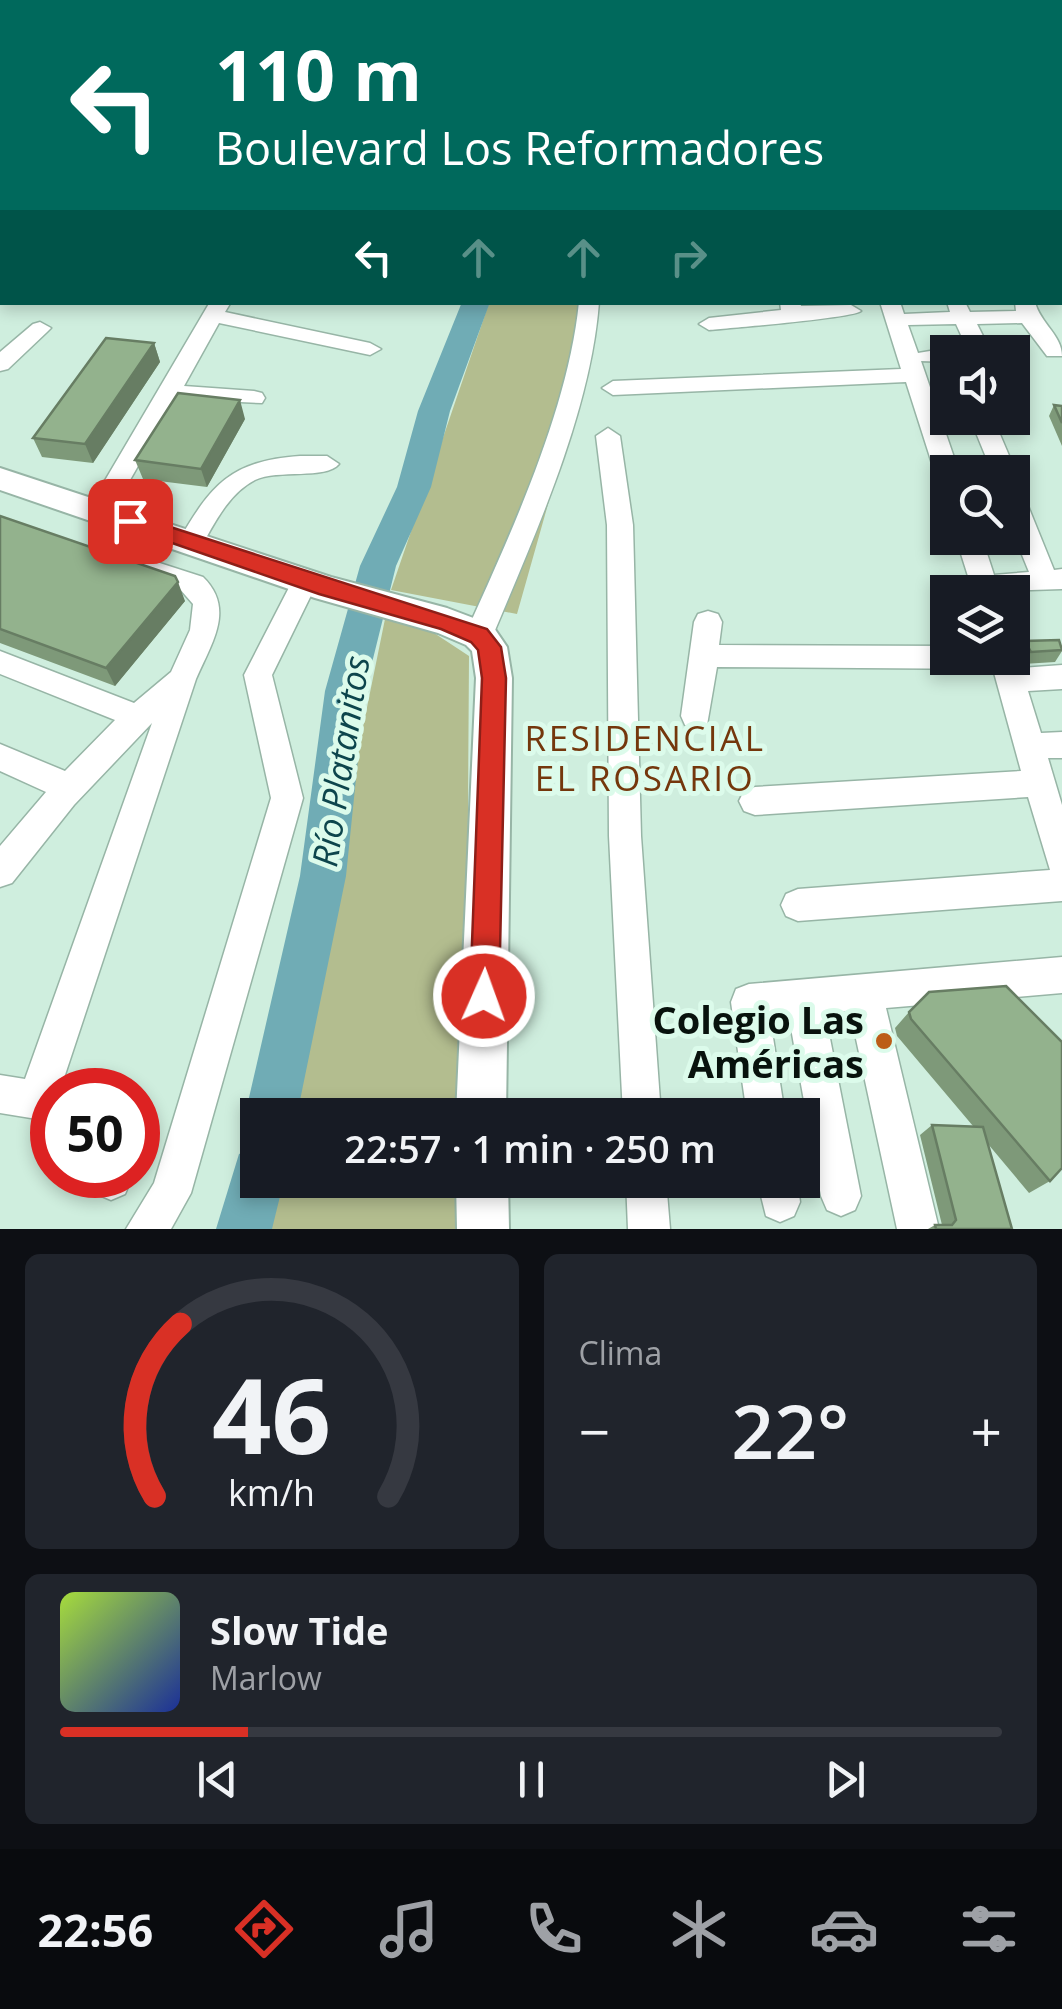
<!DOCTYPE html>
<html lang="es">
<head>
<meta charset="utf-8">
<style>
	body { margin:0; font-family:"Open Sans",sans-serif; background:#20242c; color:#f1f3f6; height:100vh; display:flex; flex-direction:column; font-size:38px; white-space:nowrap }
	* { box-sizing:border-box; margin:0 }
	p { font-size:32px; color:#9ea1a6 }
	.icon { flex:none; width:55px; height:55px; fill:none; stroke:currentColor; stroke-width:2; stroke-linecap:round; stroke-linejoin:round }
	.map { position:relative; height:1229px; overflow:hidden }
	.drawer { display:flex; flex-direction:column; gap:25px; padding:25px; background:#0d0f14; flex:1 }
	.drawer>* { flex:none }
	.guide { position:absolute; left:0px; top:0px; width:1062px; height:305px; box-shadow:0 5px 15px #0003; background:#00695c; color:#fff; overflow:hidden }
	.tools { position:absolute; left:930px; top:335px; display:grid; gap:20px }
	.tools a { display:grid; place-items:center; width:100px; height:100px; border-radius:0px; background:#171b24; box-shadow:0 5px 15px #0003; font-size:50px }
	.speed { position:absolute; left:30px; top:1068px; display:flex; gap:20px; font-size:50px; font-weight:700; text-align:center }
	.speed>* { display:grid; place-content:center; width:130px; height:130px; border-radius:50%; background:#171b24; box-shadow:0 5px 15px #0003; line-height:1 }
	.speed .limit { border:15px solid #d22; background:#fff; color:#111 }
	.pin { position:absolute; display:grid; place-items:center; width:85px; height:85px; color:#fff; margin:-42px; border-radius:20px; box-shadow:0 5px 15px #0006 }
	.me { position:absolute; width:110px; margin:-55px; rotate:2deg; stroke-linejoin:round; filter:drop-shadow(0 0 8px #0008) }
	.turn { display:flex; align-items:center; gap:35px; height:210px; padding:0 50px; font-size:45px }
	.turn .icon { width:130px; height:130px; stroke-width:2.5 }
	.turn b { display:block; font-size:70px; line-height:85px }
	.lanes { display:flex; align-items:center; height:95px; padding:0 50px; background:#0003; justify-content:center; gap:50px; direction:ltr }
	.lanes .off { opacity:.35 }
	.big { font-size:75px; font-weight:600; line-height:1.1 }
	.drawer .widget { flex:1; display:flex; flex-direction:column; justify-content:center; gap:15px; min-width:0; padding:0 35px; border-radius:15px; background:#20242c }
	.drawer .dial { align-items:center; gap:0 }
	.dial svg { height:260px; overflow:visible; fill:none; stroke:#363941; stroke-width:7; stroke-linecap:round; text-anchor:middle }
	.dial text { fill:#f1f3f6; stroke:none }
	.song { display:flex; align-items:center; gap:30px }
	.cover { width:120px; height:120px; border-radius:15px; background:linear-gradient(135deg,hsl(80 70% 55%),hsl(230 70% 35%)) }
	.played { height:10px; border-radius:5px; background:linear-gradient(90deg,#d93025 20%,#363941 20%) }
	.keys { display:flex; justify-content:space-around; direction:ltr }
	.heat { display:flex; justify-content:space-between; align-items:center; font-size:55px; direction:ltr }
	.drawer .tiles { flex:1; display:grid; gap:25px; grid-template-columns:1fr 1fr }
	.widget:last-child { grid-column:span 2 }
	.trip { position:absolute; left:240px; top:1098px; width:580px; height:100px; border-radius:0px; background:#171b24; box-shadow:0 5px 15px #0003; font-weight:600; line-height:100px; text-align:center }
	.dock { display:flex; height:160px; justify-content:space-around; align-items:center; background:#090b0e; color:#9ea1a6 }
	.dock .icon { width:70px; height:70px }
	.dock .active { color:#d93025 }
	.dock b { font-size:45px; color:#f1f3f6 }
	.map>svg:first-child { display:block }
</style>
</head>
<body>
<div class="map">
<svg width="1062" height="1229" viewBox="0 0 1062 1229">
	<rect width="100%" height="100%" fill="#cfeede"/>
	<path fill="#b3bd8f" d="M489,303H596L593,345L517,614L391,590Z
		M385,619L428,629L469,656L466,1115H284Z
		M271,1180H466V1229H261Z"/>
	<g fill="none" stroke-linecap="round" stroke-linejoin="round">
		<path fill="#70acb5" fill-rule="evenodd" d="M644,0H662V2H644Z
			M462,302H490L450,411L431,487L396,566L365,691L346,876L297,1115H258V1136L252,1134L245,1115L300,876L325,691L360,566L397,487L418,411Z
			M258,1146V1180H284L272,1229H216L239,1154Z"/>
		<defs>
			<path id="minor" d="M440,0H454V2H441Z
				M911,0H925V2H912Z
				M975,0H989V2H976Z
				M1035,0H1049V2H1036Z
				M0,12H2V21H0Z
				M1060,29H1062V37H1060Z
				M1060,55H1062V63H1060Z
				M1060,79L1062,80V103L1060,102Z
				M1060,160H1062V170H1060Z
				M1060,206H1062V218H1060Z
				M210,302H231L225,312L370,343L381,349L370,355L219,323L184,386L254,391L262,393L265,398L262,403L176,399L109,517H91L87,511Z
				M579,302H599C591,411 535,535 493,635L489,643L479,646L469,643L465,635C510,535 568,411 579,302Z
				M780,302H800L801,306L851,305L861,311C854,318 731,328 709,330L699,324L709,318L781,310Z
				M880,302H900L904,314L950,312L947,302H965L970,312L1016,311L1015,302H1035C1040,323 1062,335 1062,356H1047L1022,323L977,324L988,346L986,352H965L966,346L956,324L908,325L918,353L948,348L957,352H948V362L921,361L959,472H948V484L936,476L906,382L613,395L602,388L613,381L901,369Z
				M40,322L51,328L47,332L8,369L0,371V352L33,324Z
				M970,418H993L1016,472L1013,478L1012,472H992Z
				M608,428L620,436L633,525L641,836L661,1115H623L609,836L607,525L596,436Z
				M300,456H327L339,464C326,480 278,469 255,480C228,494 214,524 200,549H182L178,542C211,485 230,461 300,456Z
				M1012,488L1024,496L1054,570L1062,569V589L973,592L956,538H982L994,575L1029,572L1012,530Z
				M141,557L203,577C236,609 211,644 196,679L60,1090H52L51,1114L37,1119L0,1113V1075L25,1079L152,723L74,805L12,883L0,887V846L46,792L0,771V744L65,771L115,720L0,674V651L134,703L171,672L190,630L193,604L179,588L132,574L128,567L132,560Z
				M305,571L314,574L318,581L272,675L303,798L191,1193L171,1229H126L154,1183L271,798L244,675L296,574Z
				M708,611L718,614L722,622L719,645L948,646V658H1012V649L1021,668L1062,665V689L1028,691L1041,733L1062,732V758H1048L1062,805V901L798,921L786,916L781,905L786,894L798,889L1050,870L1028,797L755,815L744,811L739,801L744,791L755,787L1021,771L993,669L717,667L707,725L696,728L685,725L681,716L694,622L698,614Z
				M1062,957V993L886,1008L939,1229H897L850,1011L825,1013L861,1196L855,1210L841,1216L827,1210L821,1196L789,1017L770,1018L785,1115H747L731,1002L736,989L749,984Z
				M86,1175H129L131,1180L125,1194L111,1200L97,1194Z
				M626,1180H666L670,1229H628Z
				M757,1180H797L800,1202L794,1216L780,1222L766,1216Z"/>
			<path id="major" d="M0,23H2V33H0Z
				M0,468L331,577L447,608L492,625L507,647L512,678L506,1115H456L476,678L472,651L466,645L438,633L315,598L0,490Z
				M456,1180H508L509,1229H457Z"/>
		</defs>
		<use href="#minor" stroke="#97b5a6" stroke-width="3"/>
		<use href="#major" stroke="#97b5a6" stroke-width="4"/>
		<use href="#minor" fill="#fff" fill-rule="evenodd"/>
		<use href="#major" fill="#fff" fill-rule="evenodd"/>
	</g>
	<path fill="#7e9979" d="M0,0H55L49,2H2V8H0Z
		M60,0H161L152,2H71Z
		M154,343L160,362L93,463L42,457L33,438Z
		M1054,405L1062,406V446L1049,416Z
		M245,419L207,487L143,479L135,460Z
		M0,516L185,601L115,686L0,643Z
		M1025,641L1062,647V651L1055,662L1023,664L1018,653Z
		M909,1012L1050,1181L1029,1193L988,1144L1012,1229H928L935,1225H942L920,1135L932,1125L973,1126L897,1036L895,1028Z"/>
	<path fill="#677d63" d="M15,0H55L49,2H16Z
		M112,0H161L152,2H113Z
		M154,343L160,362L93,463L85,444Z
		M240,400L245,419L207,487L201,469Z
		M178,582L185,601L115,686L106,668Z"/>
	<path fill="#93b28d" stroke="#677d63" stroke-width="2.5" d="M106,338L154,343L85,444L33,438Z
		M178,393L240,400L201,469L135,460Z
		M1054,405L1062,406V423Z
		M1012,496H1014L1015,512H1012Z
		M0,516L175,576L178,582L106,668L0,629Z
		M1059,640L1062,650L1031,652L1025,641Z
		M1006,986L1062,1042V1168L1050,1181L911,1019L909,1012L929,992Z
		M932,1125L983,1127L1012,1229H936L935,1225H952L956,1220Z"/>
	<path fill="#d93025" stroke="#8d1f18" stroke-width="2.5" d="M130,514L487,629L501,647L506,678L499,996L495,1007L484,1011L474,1007L470,996L482,678L478,650L471,642L441,629L319,594L123,526L120,521L123,516Z"/>
	<circle fill="#bc5d17" stroke="#dcfbeb" stroke-width="4" cx="884" cy="1041" r="10"/>
	<g text-anchor="middle" dominant-baseline="central" stroke-width="10" stroke-linejoin="round" paint-order="stroke">
		<g font-size="35" letter-spacing="2.5" fill="#74370c" stroke="#dcfbeb">
			<text x="645" y="737">RESIDENCIAL<tspan x="645" dy="40">EL ROSARIO</tspan></text>
		</g>
		<g font-size="35" font-style="italic" fill="#0d454c" stroke="#dcfbeb">
			<text transform="translate(340 761) rotate(-81)">Río Platanitos</text>
		</g>
		<g font-size="38" font-weight="bold" fill="#08120d" stroke="#dcfbeb" text-anchor="end">
			<text x="864" y="1019">Colegio Las<tspan x="864" dy="44">Américas</tspan></text>
		</g>
	</g>
</svg>
<div class="tools">
<a><svg class="icon" aria-label="sound" viewBox="0 0 24 24"><path d="M4 9h4l5-4v14l-5-4H4zM17 9q2 3 0 6"/></svg></a>
<a><svg class="icon" aria-label="search" viewBox="0 0 24 24"><circle cx="10" cy="10" r="6"/><path d="M15 15l6 6"/></svg></a>
<a><svg class="icon" aria-label="layers" viewBox="0 0 24 24"><path d="M12 4l9 5-9 5-9-5zM3 14l9 5 9-5"/></svg></a>
</div>
<div class="speed"><div class="limit">50</div></div>
<div class="pin" style="left:130px;top:521px;background:#d93025"><svg class="icon" aria-label="arrive" viewBox="0 0 24 24"><path d="M6 21V4h12l-3 4 3 4H6"/></svg></div>
<svg class="me" style="left:484px;top:996px" viewBox="-20 -20 40 40"><circle r="17" fill="#d93025" stroke="#fff" stroke-width="3"/><path d="M0-11L8 9 0 5-8 9z" fill="#fff"/></svg>
<div class="trip">22:57 · 1 min · 250 m</div>
<div class="guide">
<div class="turn"><svg class="icon" aria-label="left" viewBox="0 0 24 24"><path d="M17 20v-9H6M10 6l-5 5 5 5"/></svg><div><b>110 m</b>Boulevard Los Reformadores</div></div>
<div class="lanes"><svg class="icon" aria-label="left" viewBox="0 0 24 24"><path d="M17 20v-9H6M10 6l-5 5 5 5"/></svg><svg class="icon off" aria-label="ahead" viewBox="0 0 24 24"><path d="M12 20V5M6 11l6-6 6 6"/></svg><svg class="icon off" aria-label="ahead" viewBox="0 0 24 24"><path d="M12 20V5M6 11l6-6 6 6"/></svg><svg class="icon off" aria-label="right" viewBox="0 0 24 24"><path d="M7 20v-9h11M14 6l5 5-5 5"/></svg></div>
</div>
</div>
<section class="drawer">
<div class="tiles">
<div class="widget dial"><svg viewBox="0 0 100 80">
<path d="M14 69A42 42 0 1 1 86 69"/>
<path d="M14 69A42 42 0 0 1 22 16" stroke="#d93025"/>
<text x="50" y="56" font-size="32" font-weight="700">46</text>
<text x="50" y="72" font-size="11">km/h</text>
</svg></div>
<div class="widget"><p>Clima</p>
<div class="heat"><a>−</a><b class="big">22°</b><a>+</a></div>
</div>
<div class="widget">
<div class="song"><i class="cover"></i><div><b>Slow Tide</b><p>Marlow</p></div></div>
<div class="played"></div>
<div class="keys"><svg class="icon" aria-label="previous" viewBox="0 0 24 24"><path d="M18 5L8 12l10 7zM5 5v14"/></svg><svg class="icon" aria-label="pause" viewBox="0 0 24 24"><path d="M8 5v14M16 5v14"/></svg><svg class="icon" aria-label="next" viewBox="0 0 24 24"><path d="M6 5l10 7-10 7zM19 5v14"/></svg></div>
</div>
</div>
</section>
<nav class="dock">
<b>22:56</b>
<svg class="icon active" aria-label="directions" viewBox="0 0 24 24"><path d="M12 3l9 9-9 9-9-9zM9 14v-3h6M13 9l2 2-2 2"/></svg>
<svg class="icon" aria-label="music" viewBox="0 0 24 24"><path d="M9 18V5l10-2v13"/><circle cx="6" cy="18" r="3"/><circle cx="16" cy="16" r="3"/></svg>
<svg class="icon" aria-label="phone" viewBox="0 0 24 24"><path d="M5 4h4l2 5-3 2q2 4 5 5l2-3 5 2v4C11 20 4 13 5 4z"/></svg>
<svg class="icon" aria-label="climate" viewBox="0 0 24 24"><path d="M12 3v18M4 7l16 10M4 17L20 7"/></svg>
<svg class="icon" aria-label="car" viewBox="0 0 24 24"><path d="M5 17H2v-5l4-1 3-4h7l3 4 3 1v5h-3M9 17h6M6 11h13"/><circle cx="7" cy="17" r="2"/><circle cx="17" cy="17" r="2"/></svg>
<svg class="icon" aria-label="filters" viewBox="0 0 24 24"><path d="M4 7h16M4 17h16"/><circle cx="9" cy="7" r="2"/><circle cx="15" cy="17" r="2"/></svg>
</nav>
</body>
</html>
